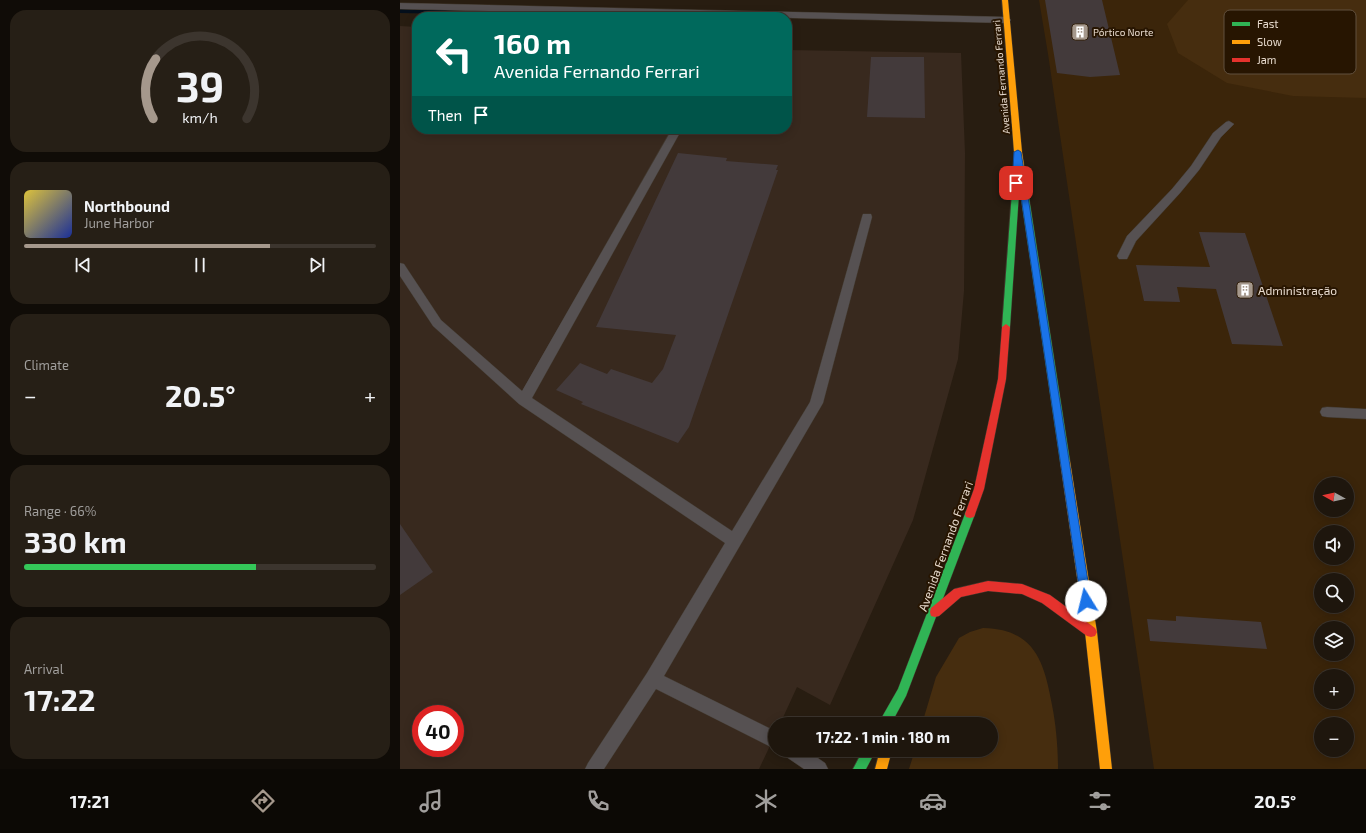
<!DOCTYPE html>
<html lang="en">
<head>
<meta charset="utf-8">
<style>
	body { margin:0; font-family:"Exo 2",sans-serif; background:#261f16; color:#f1f3f6; height:100vh; display:flex; flex-direction:column; font-size:15px; white-space:nowrap }
	* { box-sizing:border-box; margin:0 }
	p { font-size:13px; color:#a19f9d }
	.icon { flex:none; width:22px; height:22px; fill:none; stroke:currentColor; stroke-width:2; stroke-linecap:round; stroke-linejoin:round }
	.map { position:relative; flex:1; overflow:hidden }
	.panel { display:flex; flex-direction:column; gap:10px; padding:10px; background:#100c07; width:400px }
	.panel>* { flex:none }
	.top-card { position:absolute; left:12px; top:12px; width:380px; height:122px; border-radius:16px; box-shadow:0 2px 10px #0003,0 0 0 1px #3c352e; background:#00695c; color:#fff; overflow:hidden }
	.needle { width:26px; rotate:278deg }
	.fabs { position:absolute; left:914px; top:477px; display:grid; gap:8px }
	.fabs a { display:grid; place-items:center; width:40px; height:40px; border-radius:50%; background:#1e160d; box-shadow:0 2px 10px #0003,0 0 0 1px #3c352e; font-size:20px }
	.speed { position:absolute; left:12px; top:705px; display:flex; gap:8px; font-size:20px; font-weight:700; text-align:center }
	.speed>* { display:grid; place-content:center; width:52px; height:52px; border-radius:50%; background:#1e160d; box-shadow:0 2px 10px #0003,0 0 0 1px #3c352e; line-height:1 }
	.speed .limit { border:6px solid #d22; background:#fff; color:#111 }
	.pin { position:absolute; display:grid; place-items:center; width:34px; height:34px; color:#fff; margin:-17px; border-radius:8px; box-shadow:0 2px 6px #0006 }
	.me { position:absolute; width:44px; margin:-22px; rotate:351deg; stroke-linejoin:round; filter:drop-shadow(0 0 3px #0008) }
	.turn { display:flex; align-items:center; gap:14px; height:84px; padding:0 16px; font-size:18px }
	.turn .icon { width:52px; height:52px; stroke-width:2.5 }
	.turn b { display:block; font-size:28px; line-height:34px }
	.then { display:flex; align-items:center; height:38px; padding:0 16px; background:#0003; gap:8px; font-size:15px }
	.big { font-size:30px; font-weight:700; line-height:1.1 }
	.panel .card { flex:1; display:flex; flex-direction:column; justify-content:center; gap:6px; min-width:0; padding:0 14px; border-radius:16px; background:#261f16 }
	.panel .dial { align-items:center; gap:0 }
	.dial svg { height:104px; overflow:visible; fill:none; stroke:#3c352e; stroke-width:7; stroke-linecap:round; text-anchor:middle }
	.dial text { fill:#f1f3f6; stroke:none }
	.song { display:flex; align-items:center; gap:12px }
	.cover { width:48px; height:48px; border-radius:6px; background:linear-gradient(135deg,hsl(50 70% 55%),hsl(230 70% 35%)) }
	.played { height:4px; border-radius:2px; background:linear-gradient(90deg,#a5988c 70%,#3c352e 70%) }
	.keys { display:flex; justify-content:space-around; direction:ltr }
	.heat { display:flex; justify-content:space-between; align-items:center; font-size:22px; direction:ltr }
	.charge { height:6px; border-radius:3px; background:linear-gradient(90deg,#34c759 66%,#3c352e 0) }
	.trip { position:absolute; left:368px; top:717px; width:230px; height:40px; border-radius:20px; background:#1e160d; box-shadow:0 2px 10px #0003,0 0 0 1px #3c352e; font-weight:700; line-height:40px; text-align:center }
	.menu { display:flex; height:64px; justify-content:space-around; align-items:center; background:#0c0905; color:#a19f9d }
	.menu .icon { width:28px; height:28px }
	.menu .on { color:#a5988c }
	.menu b { font-size:18px; color:#f1f3f6 }
	main { display:flex; flex:1; min-height:0 }
	.map>svg:first-child { display:block }
</style>
</head>
<body>
<main>
<section class="panel">
<div class="card dial"><svg viewBox="0 0 100 80">
<path d="M14 69A42 42 0 1 1 86 69"/>
<path d="M14 69A42 42 0 0 1 16 23" stroke="#a5988c"/>
<text x="50" y="56" font-size="32" font-weight="700">39</text>
<text x="50" y="72" font-size="11">km/h</text>
</svg></div>
<div class="card">
<div class="song"><i class="cover"></i><div><b>Northbound</b><p>June Harbor</p></div></div>
<div class="played"></div>
<div class="keys"><svg class="icon" aria-label="previous" viewBox="0 0 24 24"><path d="M18 5L8 12l10 7zM5 5v14"/></svg><svg class="icon" aria-label="pause" viewBox="0 0 24 24"><path d="M8 5v14M16 5v14"/></svg><svg class="icon" aria-label="next" viewBox="0 0 24 24"><path d="M6 5l10 7-10 7zM19 5v14"/></svg></div>
</div>
<div class="card"><p>Climate</p>
<div class="heat"><a>−</a><b class="big">20.5°</b><a>+</a></div>
</div>
<div class="card"><p>Range · 66%</p><b class="big">330 km</b><div class="charge"></div></div>
<div class="card"><p>Arrival</p><b class="big">17:22</b></div>
</section>
<div class="map">
<svg width="966" height="769" viewBox="0 0 966 769">
	<rect width="100%" height="100%" fill="#281d11"/>
	<path fill="#3b250a" fill-rule="evenodd" d="M639,0H966V769H754L648,54ZM921,484H947V510H921ZM921,532H947V558H921ZM921,580H947V606H921ZM921,628H947V654H921ZM921,676H947V702H921ZM921,724H947V750H921Z"/>
	<path fill="#38291e" fill-rule="evenodd" d="M0,26L17,27V129H387V50L561,53L565,153L564,291L558,359L513,520L430,705L397,687L380,724H375V735L359,769H0ZM21,714H55V748H21Z"/>
	<path fill="#462d0f" d="M788,0H966V98L893,96L827,83L778,53L767,24Z
		M583,628C635,629 644,662 652,705C656,725 658,748 658,769H509L515,750H591V724H522L536,677L559,638L570,632Z"/>
	<g fill="none" stroke-linecap="round" stroke-linejoin="round">
		<path fill="#040f1b" fill-rule="evenodd" d="M0,9L253,15L256,17H187L0,13Z"/>
	</g>
	<path fill="#433a3b" d="M645,0H702L720,75L690,77L657,73Z
		M471,57H524L525,118L467,117Z
		M278,153L327,158L326,161L378,165L376,170H378L289,427L278,443L181,404L183,402L156,390L180,363L207,374L211,369L252,383L263,369L276,335L196,327Z
		M799,232L845,233L883,346L832,344L816,289L777,287L780,302L744,301L736,265L810,267Z
		M0,524L33,572L0,595Z
		M776,616L861,622L867,649L750,641L747,619L776,621Z"/>
	<g fill="none" stroke-linecap="round" stroke-linejoin="round">
		<defs>
			<path id="lane" d="M0,3L607,17L611,20L607,23L0,9Z
				M829,121L834,124L821,137L799,170L780,193L736,241L727,259H719L717,256L727,236L772,189L791,166L813,133L826,122Z
				M272,129H282L132,398L332,531L410,402L462,217L463,214H471L472,217L423,403L264,676L375,731V749L256,689L204,769H185L188,763L247,673L325,543L119,404L33,326L0,276V263L4,264L41,320L122,391Z
				M927,407L964,409H966V419L927,417L922,416L920,412L922,408Z
				M382,750H406L425,763L428,769H404L385,756Z"/>
			<path id="fast" d="M619,176H622L626,178L670,461L668,464L665,465L662,464L660,461L618,178Z
				M612,191H618L619,193L610,327L606,330L602,327Z
				M570,510L574,511L575,514L506,696L491,724H478L498,689L565,514L566,511Z
				M463,750H476L466,769H453Z"/>
			<path id="slow" d="M602,0H608L622,152L626,178L622,180L618,178L614,152Z
				M665,457L668,458L670,461L697,632L712,769H700L685,632L660,461L662,458Z
				M480,750H492L487,769H475Z"/>
			<path id="jam" d="M606,324L610,327L606,379L584,489L574,517L570,518L566,517L565,514L574,489L598,379L602,327Z
				M588,581L622,584L650,595L695,628L697,632L695,636L691,637L687,636L642,603L622,594L588,591L561,597L539,616L535,617L531,616L530,612L531,608L554,589Z"/>
		</defs>
		<use href="#lane" stroke="#41382d" stroke-width="1"/>
		<use href="#fast" stroke="#41382d" stroke-width="1"/>
		<use href="#slow" stroke="#41382d" stroke-width="1"/>
		<use href="#jam" stroke="#41382d" stroke-width="1"/>
		<use href="#lane" fill="#565152" fill-rule="evenodd"/>
		<use href="#fast" fill="#30b455" fill-rule="evenodd"/>
		<use href="#slow" fill="#ff9f0a" fill-rule="evenodd"/>
		<use href="#jam" fill="#e5322d" fill-rule="evenodd"/>
	</g>
	<path fill="#1a73e8" stroke="#114b97" d="M618,150L621,152L691,601L690,605L686,606L682,605L681,601L619,183L616,185L612,183L614,152Z"/>
	<defs>
		<symbol id="building-square" viewBox="-11 -11 22 22"><rect x="-9" y="-9" width="18" height="18" rx="4" fill="#a5988c" stroke="#271501"/><path d="M-4-6H4V6H1V3H-1V6H-4ZM-2.5-4.3h1.7v1.8h-1.7ZM.8-4.3h1.7v1.8H.8ZM-2.5-1h1.7V.8h-1.7ZM.8-1h1.7V.8H.8Z" fill="#fff"/></symbol>
	</defs>
	<g fill-rule="evenodd">
		<use href="#building-square" x="670" y="22" width="20" height="20"/>
		<use href="#building-square" x="835" y="280" width="20" height="20"/>
	</g>
	<g text-anchor="middle" dominant-baseline="central" stroke-width="4" stroke-linejoin="round" paint-order="stroke">
		<g font-size="10" fill="#e8dbce" stroke="#271501" text-anchor="start">
			<text x="693" y="32">Pórtico Norte</text>
		</g>
		<g font-size="10" fill="#e8dbce" stroke="#271501">
			<text transform="translate(601 77) rotate(-95)">Avenida Fernando Ferrari</text>
		</g>
		<g font-size="12" fill="#e8dbce" stroke="#271501" text-anchor="start">
			<text x="858" y="290">Administração</text>
		</g>
		<g font-size="12" fill="#e8dbce" stroke="#271501">
			<text transform="translate(545 546) rotate(-70)">Avenida Fernando Ferrari</text>
		</g>
	</g>
	<rect x="824" y="10" width="132" height="64" rx="6" fill="#271501" stroke="#61503e" stroke-width="1"/>
	<rect x="832" y="22" width="18" height="4" fill="#30b455"/>
	<rect x="832" y="40" width="18" height="4" fill="#ff9f0a"/>
	<rect x="832" y="58" width="18" height="4" fill="#e5322d"/>
	<g font-size="11" fill="#e8dbce">
		<text x="857" y="28">Fast</text>
		<text x="857" y="46">Slow</text>
		<text x="857" y="64">Jam</text>
	</g>
</svg>
<div class="fabs">
<a><svg class="needle" viewBox="-14 -14 28 28"><path d="M0-13l5 13h-10z" fill="#e53935"/><path d="M0 13l5-13h-10z" fill="#a19f9d"/></svg></a>
<a><svg class="icon" aria-label="sound" viewBox="0 0 24 24"><path d="M4 9h4l5-4v14l-5-4H4zM17 9q2 3 0 6"/></svg></a>
<a><svg class="icon" aria-label="search" viewBox="0 0 24 24"><circle cx="10" cy="10" r="6"/><path d="M15 15l6 6"/></svg></a>
<a><svg class="icon" aria-label="layers" viewBox="0 0 24 24"><path d="M12 4l9 5-9 5-9-5zM3 14l9 5 9-5"/></svg></a>
<a>+</a>
<a>−</a>
</div>
<div class="speed"><div class="limit">40</div></div>
<div class="pin" style="left:616px;top:183px;background:#d93025"><svg class="icon" aria-label="arrive" viewBox="0 0 24 24"><path d="M6 21V4h12l-3 4 3 4H6"/></svg></div>
<svg class="me" style="left:686px;top:601px" viewBox="-20 -20 40 40"><circle r="19" fill="#fff"/><path d="M0-13L10 11 0 6-10 11z" fill="#1a73e8"/></svg>
<div class="trip">17:22 · 1 min · 180 m</div>
<div class="top-card">
<div class="turn"><svg class="icon" aria-label="left" viewBox="0 0 24 24"><path d="M17 20v-9H6M10 6l-5 5 5 5"/></svg><div><b>160 m</b>Avenida Fernando Ferrari</div></div>
<div class="then">Then<svg class="icon" aria-label="arrive" viewBox="0 0 24 24"><path d="M6 21V4h12l-3 4 3 4H6"/></svg></div>
</div>
</div>
</main>
<nav class="menu">
<b>17:21</b>
<svg class="icon on" aria-label="directions" viewBox="0 0 24 24"><path d="M12 3l9 9-9 9-9-9zM9 14v-3h6M13 9l2 2-2 2"/></svg>
<svg class="icon" aria-label="music" viewBox="0 0 24 24"><path d="M9 18V5l10-2v13"/><circle cx="6" cy="18" r="3"/><circle cx="16" cy="16" r="3"/></svg>
<svg class="icon" aria-label="phone" viewBox="0 0 24 24"><path d="M5 4h4l2 5-3 2q2 4 5 5l2-3 5 2v4C11 20 4 13 5 4z"/></svg>
<svg class="icon" aria-label="climate" viewBox="0 0 24 24"><path d="M12 3v18M4 7l16 10M4 17L20 7"/></svg>
<svg class="icon" aria-label="car" viewBox="0 0 24 24"><path d="M5 17H2v-5l4-1 3-4h7l3 4 3 1v5h-3M9 17h6M6 11h13"/><circle cx="7" cy="17" r="2"/><circle cx="17" cy="17" r="2"/></svg>
<svg class="icon" aria-label="filters" viewBox="0 0 24 24"><path d="M4 7h16M4 17h16"/><circle cx="9" cy="7" r="2"/><circle cx="15" cy="17" r="2"/></svg>
<b>20.5°</b>
</nav>
</body>
</html>
